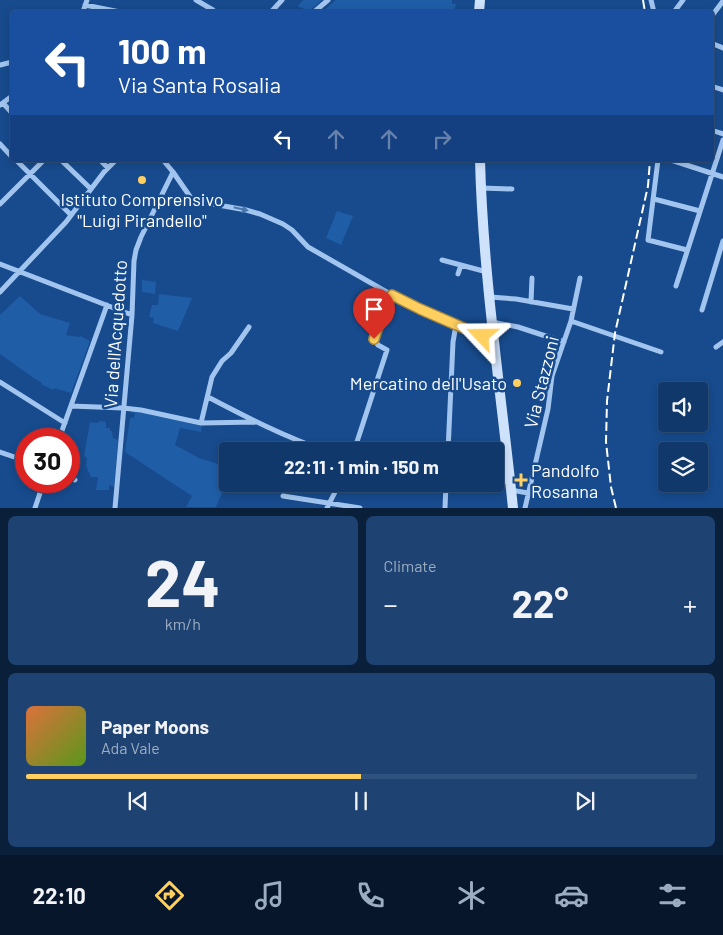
<!DOCTYPE html>
<html lang="en">
<head>
<meta charset="utf-8">
<style>
	body { margin:0; font-family:Barlow,sans-serif; background:#1e4372; color:#f1f3f6; height:100vh; display:flex; flex-direction:column; font-size:19px; white-space:nowrap }
	* { box-sizing:border-box; margin:0 }
	p { font-size:16px; color:#9cacc1 }
	.icon { flex:none; width:28px; height:28px; fill:none; stroke:currentColor; stroke-width:2; stroke-linecap:round; stroke-linejoin:round }
	.map { position:relative; height:508px; overflow:hidden }
	.drawer { display:flex; flex-direction:column; gap:8px; padding:8px; background:#091f3a; flex:1 }
	.drawer>* { flex:none }
	.banner { position:absolute; left:10px; top:10px; width:704px; height:152px; border-radius:5px; box-shadow:0 2px 8px #0003,0 0 0 1px #30527e; background:#1a4fa0; color:#fff; overflow:hidden }
	.tools { position:absolute; left:658px; top:382px; display:grid; gap:10px }
	.tools a { display:grid; place-items:center; width:50px; height:50px; border-radius:5px; background:#11386a; box-shadow:0 2px 8px #0003,0 0 0 1px #30527e; font-size:25px }
	.speed { position:absolute; left:15px; top:428px; display:flex; gap:10px; font-size:25px; font-weight:700; text-align:center }
	.speed>* { display:grid; place-content:center; width:65px; height:65px; border-radius:50%; background:#11386a; box-shadow:0 2px 8px #0003,0 0 0 1px #30527e; line-height:1 }
	.speed .limit { border:8px solid #d22; background:#fff; color:#111 }
	.pin { position:absolute; display:grid; place-items:center; width:42px; height:42px; color:#fff; margin:-51px -21px; border-radius:50% 50% 50% 0; rotate:-45deg; box-shadow:0 0 5px #0007 }
	.pin .icon { rotate:45deg }
	.me { position:absolute; width:55px; margin:-28px; rotate:293deg; stroke-linejoin:round; filter:drop-shadow(0 0 4px #0008) }
	.turn { display:flex; align-items:center; gap:18px; height:105px; padding:0 25px; font-size:22px }
	.turn .icon { width:65px; height:65px; stroke-width:2.5 }
	.turn b { display:block; font-size:35px; line-height:42px }
	.lanes { display:flex; align-items:center; height:48px; padding:0 25px; background:#0003; justify-content:center; gap:25px; direction:ltr }
	.lanes .off { opacity:.35 }
	.big { font-size:38px; font-weight:700; line-height:1.1 }
	.drawer .tile { flex:1; display:flex; flex-direction:column; justify-content:center; gap:8px; min-width:0; padding:0 18px; border-radius:8px; background:#1e4372 }
	.drawer .dial { align-items:center; gap:0 }
	.dial b { font-size:65px; line-height:1 }
	.song { display:flex; align-items:center; gap:15px }
	.cover { width:60px; height:60px; border-radius:8px; background:linear-gradient(135deg,hsl(20 70% 55%),hsl(90 70% 35%)) }
	.played { height:5px; border-radius:2px; background:linear-gradient(90deg,#ffd060 50%,#30527e 50%) }
	.keys { display:flex; justify-content:space-around; direction:ltr }
	.heat { display:flex; justify-content:space-between; align-items:center; font-size:28px; direction:ltr }
	.drawer .tiles { flex:1; display:grid; gap:8px; grid-template-columns:1fr 1fr }
	.tile:last-child { grid-column:span 2 }
	.trip { position:absolute; left:219px; top:442px; width:285px; height:50px; border-radius:5px; background:#11386a; box-shadow:0 2px 8px #0003,0 0 0 1px #30527e; font-weight:700; line-height:50px; text-align:center }
	.dock { display:flex; height:80px; justify-content:space-around; align-items:center; background:#07162a; color:#9cacc1 }
	.dock .icon { width:35px; height:35px }
	.dock .current { color:#ffd060 }
	.dock b { font-size:22px; color:#f1f3f6 }
	.map>svg:first-child { display:block }
</style>
</head>
<body>
<div class="map">
<svg width="723" height="508" viewBox="0 0 723 508">
	<rect width="100%" height="100%" fill="#174b8d"/>
	<path fill="#1f5da7" d="M303,0H322L308,12L301,7L300,8L298,6Z
		M336,0H452V4H456L454,12H322Z
		M337,211L353,216L341,245L326,238Z
		M142,280L156,282L155,294L142,292Z
		M159,294L192,298L178,331L153,323L154,318L149,317L152,305H158Z
		M20,296L40,314L70,323L66,335L79,337L80,336L90,341L71,393L54,388L53,390L41,384L42,383L35,379L0,354V315Z
		M131,410L202,426L201,432L180,428L175,445L199,458L218,464L227,470V482L216,507H186L192,496L125,452L130,418H134L135,413L131,412Z
		M99,421L106,422V428H110V431H112L113,438L116,439L118,441L114,487L109,485V490H96L98,477H91L86,466L87,458L84,456L90,422L99,423Z"/>
	<g fill="none" stroke-linecap="round" stroke-linejoin="round">
		<path stroke="#a2c5ef" stroke-width="5" d="M196,0L213,10
			M651,0L654,12
			M85,5L120,12
			M83,12L87,0
			M271,12L282,0
			M314,12L328,0
			M674,12L683,0
			M711,17L723,1
			M711,43L723,48
			M0,65L12,62
			M711,86L723,90
			M3,103L12,113
			M0,105L12,96
			M711,130L723,134
			M0,144L12,157
			M16,160L71,215
			M61,160L91,189
			M100,160L108,168
			M163,160L173,172L191,198L196,201L246,210L260,214L283,224L292,230L308,247L392,295L420,309L494,341
			M658,160L648,240L687,250
			M671,160L723,177
			M481,188L512,189
			M654,199L700,211
			M0,204L44,160
			M442,260L487,272
			M0,264L132,315
			M458,274L461,265
			M676,286L723,140
			M0,292L66,222L104,172L116,160
			M490,297L516,299L573,309
			M531,302L532,278
			M702,310L723,241
			M571,321L661,352
			M492,322L518,327L564,342
			M716,347L723,342
			M0,382L65,423
			M208,397C246,417 285,437 326,451
			M71,406L123,408L141,410L201,423L256,422
			M201,423L212,377L222,361L231,353L249,327
			M59,439L107,305
			M354,451L387,350L378,345L374,339L382,314L392,295
			M448,451L453,342L456,325
			M0,452L26,461
			M69,477L75,480
			M495,480L510,482
			M511,490L528,493
			M283,496L360,508
			M35,508L44,481
			M115,508L132,315L134,261L136,250L141,237L173,172
			M327,508L339,484
			M445,508L446,484
			M525,508L548,409L552,376L571,321L580,278"/>
		<path stroke="#cfe2fb" stroke-width="10" d="M479,12L480,0
			M480,160C483,276 501,392 513,508"/>
		<path stroke="#fff" stroke-width="2" stroke-dasharray="9 4" stroke-linecap="butt" d="M643,0L645,12
			M616,508L611,487L606,442L607,401L615,333L648,186L650,160"/>
	</g>
	<defs><path id="oneway-solid" d="M-6-.8H1V-3.2L6.5 0L1 3.2V.8H-6Z" transform="scale(1.25)"/></defs>
	<use fill="#4876af" href="#oneway-solid" transform="translate(241 209) rotate(13)"/>
	<g fill="none" stroke-linecap="round" stroke-linejoin="round">
		<defs>
			<path id="route" d="M374,339L382,314L392,295L420,309L482,336"/>
		</defs>
		<use href="#route" stroke="#a6873e" stroke-width="12"/>
		<use href="#route" stroke="#ffd060" stroke-width="9"/>
	</g>
	<g fill="#ffd060" stroke="#174b8d" stroke-width="2">
		<circle cx="142" cy="180" r="5"/>
		<circle cx="517" cy="383" r="5"/>
		<path d="M518.5 472.5h5v5h5v5h-5v5h-5v-5h-5v-5h5z"/>
	</g>
	<g text-anchor="middle" dominant-baseline="central" stroke-width="5" stroke-linejoin="round" paint-order="stroke">
		<g font-size="18" fill="#fff" stroke="#174b8d">
			<text x="142" y="199">Istituto Comprensivo<tspan x="142" dy="21">"Luigi Pirandello"</tspan></text>
			<text x="507" y="383" text-anchor="end">Mercatino dell'Usato</text>
			<text x="531" y="470" text-anchor="start">Pandolfo<tspan x="531" dy="21">Rosanna</tspan></text>
		</g>
		<g font-size="18" fill="#fff" stroke="#174b8d">
			<text transform="translate(115 334) rotate(-86)">Via dell'Acquedotto</text>
			<text transform="translate(541 382) rotate(-76)">Via Stazzoni</text>
		</g>
	</g>
</svg>
<div class="tools">
<a><svg class="icon" aria-label="sound" viewBox="0 0 24 24"><path d="M4 9h4l5-4v14l-5-4H4zM17 9q2 3 0 6"/></svg></a>
<a><svg class="icon" aria-label="layers" viewBox="0 0 24 24"><path d="M12 4l9 5-9 5-9-5zM3 14l9 5 9-5"/></svg></a>
</div>
<div class="speed"><div class="limit">30</div></div>
<div class="pin" style="left:374px;top:339px;background:#d93025"><svg class="icon" aria-label="arrive" viewBox="0 0 24 24"><path d="M6 21V4h12l-3 4 3 4H6"/></svg></div>
<svg class="me" style="left:482px;top:336px" viewBox="-20 -20 40 40"><path d="M0-17L14 15 0 8-14 15z" fill="#ffd060" stroke="#fff" stroke-width="4"/></svg>
<div class="trip">22:11 · 1 min · 150 m</div>
<div class="banner">
<div class="turn"><svg class="icon" aria-label="left" viewBox="0 0 24 24"><path d="M17 20v-9H6M10 6l-5 5 5 5"/></svg><div><b>100 m</b>Via Santa Rosalia</div></div>
<div class="lanes"><svg class="icon" aria-label="left" viewBox="0 0 24 24"><path d="M17 20v-9H6M10 6l-5 5 5 5"/></svg><svg class="icon off" aria-label="ahead" viewBox="0 0 24 24"><path d="M12 20V5M6 11l6-6 6 6"/></svg><svg class="icon off" aria-label="ahead" viewBox="0 0 24 24"><path d="M12 20V5M6 11l6-6 6 6"/></svg><svg class="icon off" aria-label="right" viewBox="0 0 24 24"><path d="M7 20v-9h11M14 6l5 5-5 5"/></svg></div>
</div>
</div>
<section class="drawer">
<div class="tiles">
<div class="tile dial"><b>24</b><p>km/h</p></div>
<div class="tile"><p>Climate</p>
<div class="heat"><a>−</a><b class="big">22°</b><a>+</a></div>
</div>
<div class="tile">
<div class="song"><i class="cover"></i><div><b>Paper Moons</b><p>Ada Vale</p></div></div>
<div class="played"></div>
<div class="keys"><svg class="icon" aria-label="previous" viewBox="0 0 24 24"><path d="M18 5L8 12l10 7zM5 5v14"/></svg><svg class="icon" aria-label="pause" viewBox="0 0 24 24"><path d="M8 5v14M16 5v14"/></svg><svg class="icon" aria-label="next" viewBox="0 0 24 24"><path d="M6 5l10 7-10 7zM19 5v14"/></svg></div>
</div>
</div>
</section>
<nav class="dock">
<b>22:10</b>
<svg class="icon current" aria-label="directions" viewBox="0 0 24 24"><path d="M12 3l9 9-9 9-9-9zM9 14v-3h6M13 9l2 2-2 2"/></svg>
<svg class="icon" aria-label="music" viewBox="0 0 24 24"><path d="M9 18V5l10-2v13"/><circle cx="6" cy="18" r="3"/><circle cx="16" cy="16" r="3"/></svg>
<svg class="icon" aria-label="phone" viewBox="0 0 24 24"><path d="M5 4h4l2 5-3 2q2 4 5 5l2-3 5 2v4C11 20 4 13 5 4z"/></svg>
<svg class="icon" aria-label="climate" viewBox="0 0 24 24"><path d="M12 3v18M4 7l16 10M4 17L20 7"/></svg>
<svg class="icon" aria-label="car" viewBox="0 0 24 24"><path d="M5 17H2v-5l4-1 3-4h7l3 4 3 1v5h-3M9 17h6M6 11h13"/><circle cx="7" cy="17" r="2"/><circle cx="17" cy="17" r="2"/></svg>
<svg class="icon" aria-label="filters" viewBox="0 0 24 24"><path d="M4 7h16M4 17h16"/><circle cx="9" cy="7" r="2"/><circle cx="15" cy="17" r="2"/></svg>
</nav>
</body>
</html>
